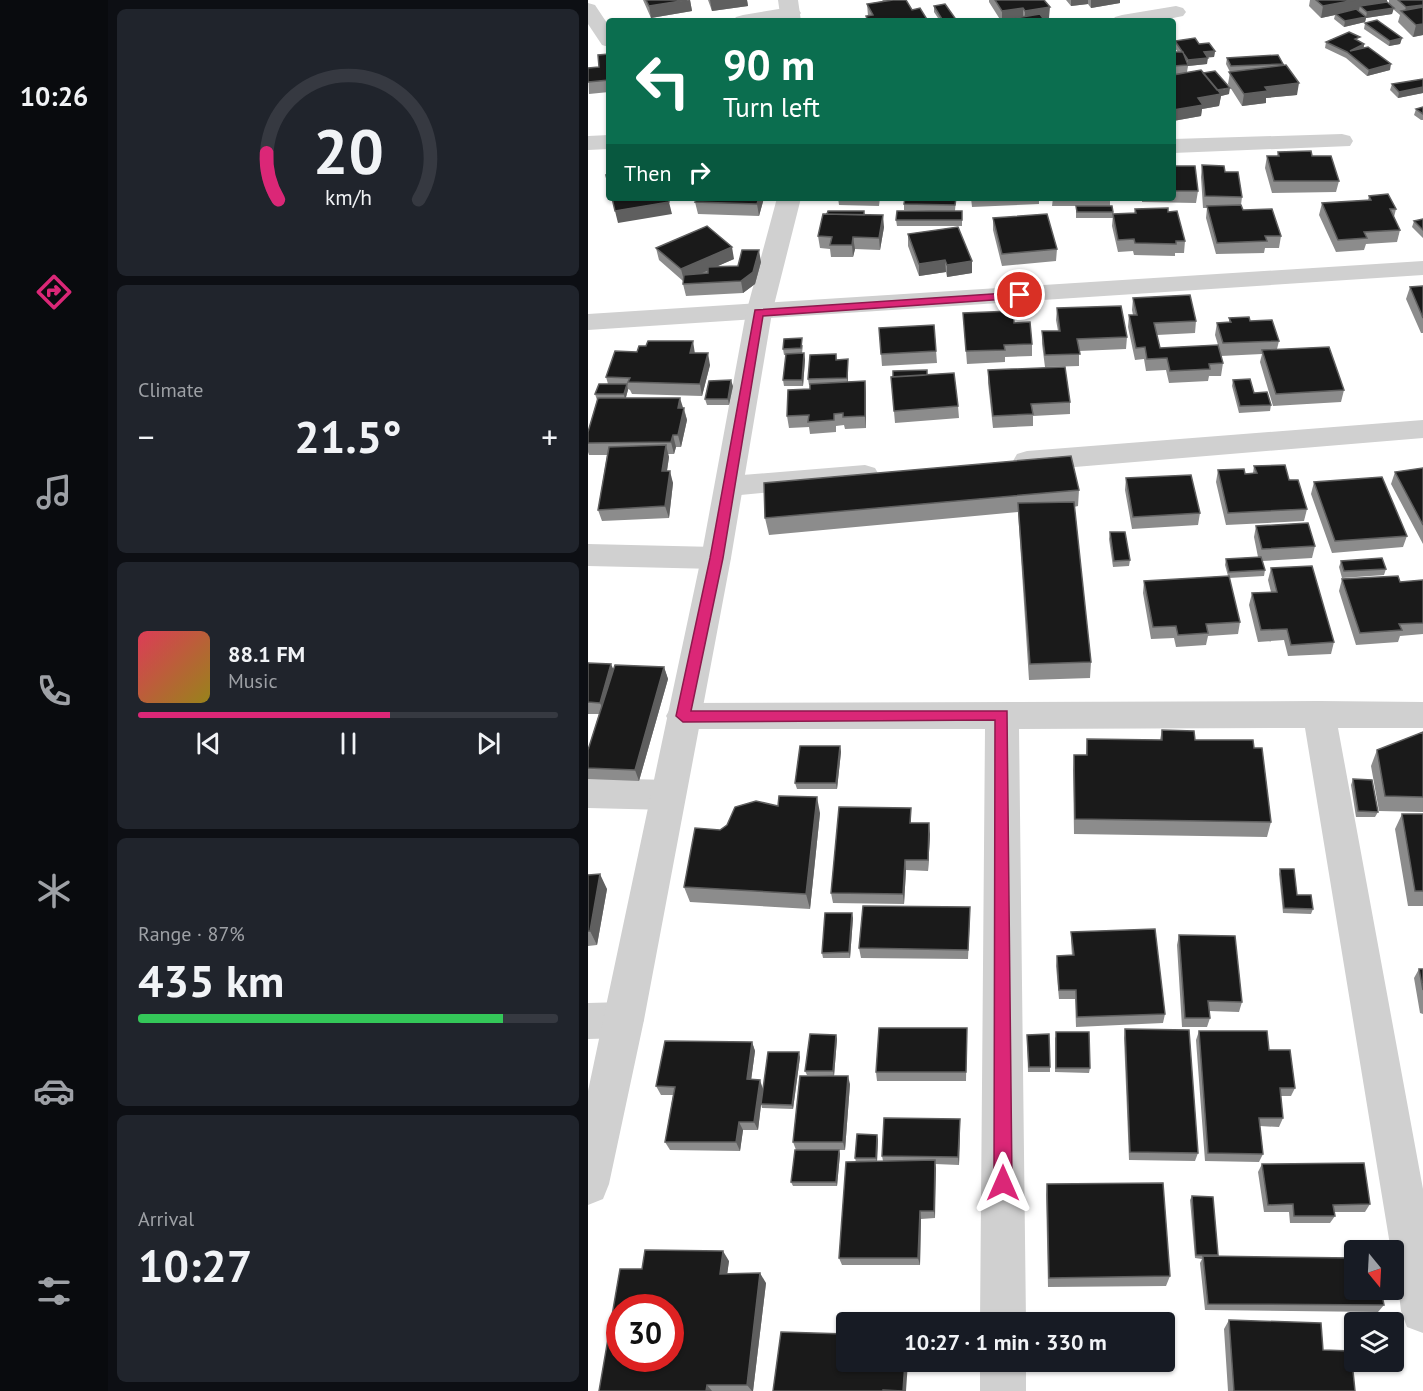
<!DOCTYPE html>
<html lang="en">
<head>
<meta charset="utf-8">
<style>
	body { margin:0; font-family:"PT Sans",sans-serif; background:#20242c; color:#f1f3f6; height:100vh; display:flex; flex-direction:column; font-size:22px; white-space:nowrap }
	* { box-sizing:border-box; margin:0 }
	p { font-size:20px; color:#9ea1a6 }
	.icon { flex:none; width:33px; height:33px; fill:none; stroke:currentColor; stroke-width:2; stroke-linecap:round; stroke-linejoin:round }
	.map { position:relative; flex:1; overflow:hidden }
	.drawer { display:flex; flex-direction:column; gap:9px; padding:9px; background:#0d0f14; width:480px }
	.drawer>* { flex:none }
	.banner { position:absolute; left:18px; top:18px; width:570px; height:183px; border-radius:6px; box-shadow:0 2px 4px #0004; background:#0b6e4f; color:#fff; overflow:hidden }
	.needle { width:39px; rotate:162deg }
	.controls { position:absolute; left:756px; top:1240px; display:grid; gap:12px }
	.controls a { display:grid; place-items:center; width:60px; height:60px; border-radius:6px; background:#171b24; box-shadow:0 2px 4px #0004; font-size:30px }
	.speed { position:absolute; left:18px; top:1294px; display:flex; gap:12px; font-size:30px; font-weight:700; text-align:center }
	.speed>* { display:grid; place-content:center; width:78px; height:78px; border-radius:50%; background:#171b24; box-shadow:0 2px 4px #0004; line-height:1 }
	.speed .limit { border:9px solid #d22; background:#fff; color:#111 }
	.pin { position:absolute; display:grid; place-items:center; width:51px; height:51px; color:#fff; margin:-26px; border:3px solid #fff; border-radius:50%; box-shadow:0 2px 6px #0007 }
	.me { position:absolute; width:66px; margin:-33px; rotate:0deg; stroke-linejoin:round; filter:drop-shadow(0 0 4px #0008) }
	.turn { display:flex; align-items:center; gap:21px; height:126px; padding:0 18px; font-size:27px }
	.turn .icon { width:78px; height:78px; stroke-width:2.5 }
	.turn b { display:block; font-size:42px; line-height:51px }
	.then { display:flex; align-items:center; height:57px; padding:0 18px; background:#0003; gap:12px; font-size:22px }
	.big { font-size:45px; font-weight:800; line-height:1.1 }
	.drawer .tile { flex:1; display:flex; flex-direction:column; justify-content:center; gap:9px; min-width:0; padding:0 21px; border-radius:9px; background:#20242c }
	.drawer .dial { align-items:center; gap:0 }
	.dial svg { height:156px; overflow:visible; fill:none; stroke:#363941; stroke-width:7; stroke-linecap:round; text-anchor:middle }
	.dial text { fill:#f1f3f6; stroke:none }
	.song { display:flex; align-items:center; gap:18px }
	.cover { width:72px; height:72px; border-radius:9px; background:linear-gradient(135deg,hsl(350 70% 55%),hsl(50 70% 35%)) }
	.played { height:6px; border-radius:3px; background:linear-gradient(90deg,#db2777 60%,#363941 60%) }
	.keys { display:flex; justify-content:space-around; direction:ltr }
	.heat { display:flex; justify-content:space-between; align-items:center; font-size:33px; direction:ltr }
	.charge { height:9px; border-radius:4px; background:linear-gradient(90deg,#34c759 87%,#363941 0) }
	.trip { position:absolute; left:248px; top:1312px; width:339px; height:60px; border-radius:6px; background:#171b24; box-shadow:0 2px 4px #0004; font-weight:800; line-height:60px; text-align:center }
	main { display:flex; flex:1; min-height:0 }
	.menu { display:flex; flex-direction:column; width:108px; justify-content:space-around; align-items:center; background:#090b0e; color:#9ea1a6 }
	.menu .icon { width:42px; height:42px }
	.menu .selected { color:#db2777 }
	.menu b { font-size:27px; color:#f1f3f6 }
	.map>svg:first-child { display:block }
</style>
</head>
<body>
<main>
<nav class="menu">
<b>10:26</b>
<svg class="icon selected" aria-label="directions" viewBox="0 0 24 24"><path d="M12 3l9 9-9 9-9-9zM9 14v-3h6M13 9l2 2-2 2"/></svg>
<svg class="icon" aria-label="music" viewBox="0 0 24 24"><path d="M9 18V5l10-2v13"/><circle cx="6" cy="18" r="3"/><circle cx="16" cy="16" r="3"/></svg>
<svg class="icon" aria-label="phone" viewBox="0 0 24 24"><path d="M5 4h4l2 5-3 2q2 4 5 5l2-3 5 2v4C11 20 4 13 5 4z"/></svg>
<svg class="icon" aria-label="climate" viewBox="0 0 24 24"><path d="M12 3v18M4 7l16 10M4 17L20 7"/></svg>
<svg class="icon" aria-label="car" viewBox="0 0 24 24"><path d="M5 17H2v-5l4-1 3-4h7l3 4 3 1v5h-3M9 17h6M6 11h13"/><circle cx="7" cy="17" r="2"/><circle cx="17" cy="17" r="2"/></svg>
<svg class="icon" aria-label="filters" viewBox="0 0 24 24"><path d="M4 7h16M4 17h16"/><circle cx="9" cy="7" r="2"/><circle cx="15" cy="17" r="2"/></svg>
</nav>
<section class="drawer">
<div class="tile dial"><svg viewBox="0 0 100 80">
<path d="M14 69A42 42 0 1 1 86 69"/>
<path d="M14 69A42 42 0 0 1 8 45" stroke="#db2777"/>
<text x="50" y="56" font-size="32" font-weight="700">20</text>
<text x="50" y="72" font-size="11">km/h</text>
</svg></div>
<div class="tile"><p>Climate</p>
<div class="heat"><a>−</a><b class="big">21.5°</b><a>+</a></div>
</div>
<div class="tile">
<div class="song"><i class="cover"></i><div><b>88.1 FM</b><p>Music</p></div></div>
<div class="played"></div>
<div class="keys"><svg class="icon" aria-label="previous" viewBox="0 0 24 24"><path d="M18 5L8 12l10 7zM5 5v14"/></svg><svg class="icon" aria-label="pause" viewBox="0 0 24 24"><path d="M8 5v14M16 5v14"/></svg><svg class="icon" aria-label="next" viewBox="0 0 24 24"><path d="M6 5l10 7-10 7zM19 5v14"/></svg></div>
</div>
<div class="tile"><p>Range · 87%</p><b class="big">435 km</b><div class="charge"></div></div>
<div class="tile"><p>Arrival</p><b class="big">10:27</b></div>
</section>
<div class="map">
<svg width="835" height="1391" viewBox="0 0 835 1391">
	<rect width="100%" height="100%" fill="#fff"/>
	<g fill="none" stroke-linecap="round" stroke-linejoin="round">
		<path fill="#d0d0d0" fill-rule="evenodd" d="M0,3L7,5L21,26V47L14,45L0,24Z
			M588,6L595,8L598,12L595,16L570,21H524L527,17L534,15Z
			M203,7L210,9L213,13L210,17L191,21H145L148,17L155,15Z
			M754,134L762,136L765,141L762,146L585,153V139Z
			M21,135V149L0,150V136Z
			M835,261V275L0,330V314Z
			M835,420V438L439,471L429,468L425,461L429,454L439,451Z
			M277,465L287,468L291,475L287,482L142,496L132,493L128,486L132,479L142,476Z
			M0,544L128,547L139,550L143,558L139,566L128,569L0,566Z
			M731,701L835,702V728H750L835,1189V1333L819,1327L813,1311L806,1251H803L717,728L431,729L438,1323H392L397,729H95L83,725L78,716L83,707L95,703Z
			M0,778L81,780L93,785L98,795L93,805L81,810L0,808Z
			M36,1002L50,1007L56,1020L50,1033L36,1038L0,1039V1003Z
			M392,1362H438V1391H392Z"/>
		<path fill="#d0d0d0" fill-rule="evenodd" d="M190,0H210L213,21H193Z
			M189,198H213L184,313L143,558L56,1020L21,1184L15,1199L0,1205V1091L113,558L158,313Z"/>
	</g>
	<path fill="#8c8c8c" d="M55,0H102L104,11L63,18Z
		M120,0H159L160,6L124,11Z
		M294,0H318L324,10L340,21H278V16H280L279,4L295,1Z
		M401,0H456L461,18L456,19L457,21H413L401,2Z
		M478,0H532V3L503,8L500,4L483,6Z
		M722,0H799V2L801,4V0H835V35L825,37L810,22L812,15L805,9L804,14L778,18L777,22L756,27L746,19L747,15L733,18L721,6Z
		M346,6L369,21H352L346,12Z
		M777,23L814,38L812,44L801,46L776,29Z
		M587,41L611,44L627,51L626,57H619V64L600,66L599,72L615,73L641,94L633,96L631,106L614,109L613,116L585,121V52H590L586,47Z
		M771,41L776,44V48L802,70L779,76L758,58L737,48L738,42Z
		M21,54V92L1,94L0,68L11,67Z
		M639,58L695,64L694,66L709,95L678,98V103L654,106L640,84L642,72L638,64Z
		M835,79V93L810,98L802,90L804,84Z
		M835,107V120H833L826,115L828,109Z
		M690,152L724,156L751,181L748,192L684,193L677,168L679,156H689Z
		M614,165L637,172L654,197L653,205L655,210L693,236L691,248H677L676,253L628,254L618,218L619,208H615L613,177Z
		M585,166L610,191L608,203L554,202V198H585Z
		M781,196L808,209L806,217L812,230L809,242L778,244L776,250L748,252L731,215L734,203L780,200Z
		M176,198L171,216L110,214L107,202Z
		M250,198H292L291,206L251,205Z
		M368,198L367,211H374V226H309L308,220L342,211L316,210V204Z
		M383,198H451V204L384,207Z
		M465,198H522V206L525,212V218H488V206H464Z
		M547,209L580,212L597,241L596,253H587V256L546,255L545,251L530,252L524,226L525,214L546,213Z
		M276,211V215L296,227L292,250L267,249L265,257H243L242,249L232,248L230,236Z
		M405,218L469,249L468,261L414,266L405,230Z
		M835,219V238L824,227L826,221Z
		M320,234L384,261V273L359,277L358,272L331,276L320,246Z
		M68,248L146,259L127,267L150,266L173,262L167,284L155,293L98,296L95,284V281L71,260Z
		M835,286V333H833L818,299L822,287Z
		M545,298L608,321L607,333L569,335L572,348L630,345L627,335L629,323L641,322V318L662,321L691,341L689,349L756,390L753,402L685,406L672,362L674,354L633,356L635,363L633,376H621L620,381L581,383L578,370L558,371L556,359L547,360L540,327L541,315H545L544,310Z
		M469,308L539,337L538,349L491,351V366L457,367L454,344V331H470L468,320Z
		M375,313L426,323L444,344V356L417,357V362L379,364Z
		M346,325L349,363L294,366L291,328Z
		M215,345L214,353H216L217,360L215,386H196L195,380L198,355H196L195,349Z
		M107,353L122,365L114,396L44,394L42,390L40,389L38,398L96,408L99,420L93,447H88L86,454H80L81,457L79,471L85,483L81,518L14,521L10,510L19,455H1L0,452V432L9,400L7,394L20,384L18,377Z
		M248,354L249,360L260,366V382L277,381L278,393V428L257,429L256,425L248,426V432L222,434L221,427L201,428L199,416L222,389V385H221L220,379Z
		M400,370L482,402V414L445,416V426L405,428L400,383Z
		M339,375L370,406L371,418L307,423L303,377Z
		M645,380L683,405L682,411L651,413L644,386Z
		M145,386L141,405H119L117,399Z
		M666,466L701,480L719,509L716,521L638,525L628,482L630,470L657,474L665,473Z
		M835,468V544L803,484L807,472Z
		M538,478L612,513L610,525L544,529L537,490Z
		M726,482L819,536L815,547L744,553L723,494Z
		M491,490L490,506L486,507L503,662L502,678L441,680L430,512L181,535L177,518Z
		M668,526L727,546L724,558L674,561L677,570L676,576L641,578L652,622L650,634L620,636L618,645L588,647L586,638L563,639L555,593L556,581L640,576L637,565L638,559L670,557L666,537Z
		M522,532L542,560L541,566L525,567L521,539Z
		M753,561L798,569L796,575L754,578L751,567Z
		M683,568L746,642L743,654L700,656L696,640L670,642L661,605L664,593L683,592L680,580Z
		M754,579L812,582L835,580V634L812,636L810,642L768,645L751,591Z
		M0,663L25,669L76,667L80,679L51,781L0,779V750L11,714H0Z
		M574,730L607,740L666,748L683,822L679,837L486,834L485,770L486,755H498L499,739L572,740Z
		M835,732V812L791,811L783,766L789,750Z
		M252,746L253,752L249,789H209L207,783Z
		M765,779L790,812L787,817H768L763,785Z
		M190,806L232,813L222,909L102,902L96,887L132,830Z
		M323,808V823L342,834L340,871L318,870L316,904L245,903L243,893Z
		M814,814H835V906H820L807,829Z
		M692,869L709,895L725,909L723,914L695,913L691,874Z
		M0,875L19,889L9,945L0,946Z
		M382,907V917L380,959L273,958L271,948Z
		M265,918L262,958H235L234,953Z
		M483,932L577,1014L575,1023L488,1027L487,999H471L468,966L469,956H484L483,941Z
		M591,935L654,1002L651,1012L621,1011L622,1018L619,1027H594L589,945Z
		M831,969H835V1014L832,1013L826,978Z
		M379,1028L378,1081H289L288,1072Z
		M537,1029L610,1153L607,1161L541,1160L536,1038Z
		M611,1031L681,1050L707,1088L703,1096H693L695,1118L691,1127L672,1126L675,1154L671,1162L617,1161L608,1040Z
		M248,1035L249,1039L246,1076L219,1075L217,1071Z
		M467,1037L502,1068L501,1073L467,1072Z
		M439,1040L462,1067V1072H440Z
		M164,1042L167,1051L163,1080L175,1089L212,1057L205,1109L174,1108L173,1104L170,1130H155L152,1151L82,1150L77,1142L85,1095H73L68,1086Z
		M262,1084L257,1150H251L252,1154L249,1186H205L203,1182L208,1150L205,1142Z
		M372,1119V1128L371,1165L347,1164V1218L333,1219L332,1265H254L251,1258L268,1162L267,1158L290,1139L289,1161H295L294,1156Z
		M674,1164L782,1204L777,1212H747V1216L742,1223H702L701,1212H676L670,1172Z
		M459,1184L582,1276L578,1286L460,1287L458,1195Z
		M604,1196L630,1256L796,1305L790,1312L617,1310L612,1263L614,1259L607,1258L602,1200Z
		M141,1261L139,1274L178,1283L165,1391H11L54,1269Z
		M641,1320L735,1350L767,1391H640L636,1329Z"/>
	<path fill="#5f5f5f" d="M102,0L104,11L63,18L61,6Z
		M122,0H159L160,6L124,11Z
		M483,0H500V4L483,6Z
		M503,0H532V3L503,8Z
		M767,0H799L798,5L772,6L771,10L749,14H748L747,15L733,18L735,6Z
		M835,5V15L816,14L818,7Z
		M462,7L461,18L437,21V11Z
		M435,8V19H421V21H414V11Z
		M806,8L804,14L778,18L777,22L756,27L757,21L778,17L779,12Z
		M835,24V35L825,37L828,25Z
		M814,38L812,44L801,46L802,41Z
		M776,44L775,50L762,51Z
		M627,51L626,57L615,58L616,52Z
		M620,58L619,64L600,66L599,65L600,60Z
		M803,64L802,70L779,76L781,70Z
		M711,83L709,95L678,98V103L654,106L656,94L677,87Z
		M835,87V93L810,98L811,92Z
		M642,88L641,94L633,96L631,106L614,109L613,116L585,121V110L628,91Z
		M171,198H176L171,216L169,204Z
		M81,202L84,214L30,223L27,211Z
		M295,215L296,227L292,250L291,238Z
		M265,237L267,249L265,257L264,245Z
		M144,247L146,259L96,281L93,269Z
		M171,250L173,262L167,284L155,293L153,281Z
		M357,260L358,272L331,276V264Z
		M384,261V273L359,277V265Z
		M105,341L107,354L102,353Z
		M120,353L122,365L114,396L112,384Z
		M216,353L217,360L215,386L214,380Z
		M260,359V384L259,378Z
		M143,380L145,386L141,405L140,399Z
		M277,381L278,393V428L277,416Z
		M39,384L40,390L37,400L36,394Z
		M92,398L99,420L93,447L90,435V408Z
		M85,435L88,447L86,454L83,442Z
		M78,445L81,457L77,483L74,471Z
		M82,471L85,483L81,518L77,506Z
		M23,664L28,675L17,714L12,703Z
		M76,667L80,679L51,781L47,770Z
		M252,746L253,752L249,789L248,783Z
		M229,797L232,813L222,909L218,894Z
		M341,823L342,834L340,871V860Z
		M317,860L318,870L316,904L315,894Z
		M12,874L19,889L9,945L2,931Z
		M264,913L265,918L262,958L261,952Z
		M248,1035L249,1039L246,1076L245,1071Z
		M164,1042L167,1051L162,1088L159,1079Z
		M211,1052L212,1057L205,1109L204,1105Z
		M260,1076L262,1084L257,1150L255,1142Z
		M172,1080L175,1089L170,1130L166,1122Z
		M372,1119V1128L371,1165L370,1157Z
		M151,1122L155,1130L152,1151L148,1142Z
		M289,1135L290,1139L289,1162L288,1158Z
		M251,1150L252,1154L249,1186L248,1182Z
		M347,1160L348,1168L347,1218L346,1211Z
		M332,1211L333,1219L332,1265L330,1258Z
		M135,1251L141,1261L138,1283L132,1274Z
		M172,1273L178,1283L165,1391H164L159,1385Z
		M317,1362H320L318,1391H315Z
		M119,1385L124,1391H118Z"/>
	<path fill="#1a1a1a" stroke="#5f5f5f" stroke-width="1.5" fill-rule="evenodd" d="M58,0H99L61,6Z
		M305,0H318L324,10L332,8L340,21H280L278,16L285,15L279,4Z
		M407,0H456L462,7L437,11L435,8L414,11Z
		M728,0H767L735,6Z
		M810,0H835V5L818,7Z
		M799,2L806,8L779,12L772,6Z
		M357,4L369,21H355L346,6Z
		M835,7V24L828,25L813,11Z
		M768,9L778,17L757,21L748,14Z
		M452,14L457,21H422L421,19Z
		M789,20L814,38L802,41L777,23Z
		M761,32L772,37L767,39L776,44L762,51L780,47L803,64L781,70L759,52L738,42Z
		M607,38L611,44L621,43L627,51L616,52L620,58L600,60L587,41Z
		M585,52H595L600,65L585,66Z
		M21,54V80L0,82V68L11,67L10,55Z
		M690,55L695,64L643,66L639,58Z
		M698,65L711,83L677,87L680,91L656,94L641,72Z
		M613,70L633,94L610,98L615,105L585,110V75Z
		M627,71L642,88L629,90L615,73Z
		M835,79V87L811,92L804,84Z
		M835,107V114L828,109Z
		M723,151L724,156H743L751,181H686L679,156H691L690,152Z
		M614,165L636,166L637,172H650L654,197L617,196Z
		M585,166H607L610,191H585Z
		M18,175H21V188Z
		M800,194L808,209H802L812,230L776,232L779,238L750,240L734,203L783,200L781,196Z
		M24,198H80L81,202L27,211Z
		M109,198H171L169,204L107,202Z
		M317,198H368L367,205L316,204Z
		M653,205L655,210L684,209L693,236H677L679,241L629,243L619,206Z
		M488,206H524L525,212H489Z
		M580,208V212L589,211L597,241H588V244L547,243L546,239L530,240L525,214L548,213L547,209Z
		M240,211H276V215L239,214Z
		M309,211H374V220H308Z
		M235,214L295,215L291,238L265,237L264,245H242L244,237L230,236Z
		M459,214L469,249L414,254L405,218Z
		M835,219V230L826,221Z
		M119,226L144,247L93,269L68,248Z
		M370,227L384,261L359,265L357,260L331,264L320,234Z
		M154,250H171L165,272L153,281L95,284L96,275L120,273V267L150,266Z
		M835,286V318L822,287Z
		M602,295L608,321L566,323L572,348L630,345L635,363L621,364L622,369L582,371L579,358L559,359L557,347L548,348L541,315H549L545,298Z
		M533,306L539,337L489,339L492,354L457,355L454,331H472L469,308Z
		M425,311L426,323L442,322L444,344L416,345L417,350L378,351L375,313Z
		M661,317L662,321L684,320L691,341L635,343L629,323L643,322L641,318Z
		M346,325L348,351L293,354L291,328Z
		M214,338L213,348L195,349L196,339Z
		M60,341H105L102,353H120L112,384L40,382L42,378L18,377L27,351L49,352L51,346H58Z
		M741,347L756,390L688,394L674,350Z
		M216,353L214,380H195L198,354Z
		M248,354V360L260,359L259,378L220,379L222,355Z
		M477,367L482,402L443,404L445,414L405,416L400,370Z
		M339,370V375L305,377V371Z
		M366,373L370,406L306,411L303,377Z
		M662,379L666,393L679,392L683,405L652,406L645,380Z
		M143,380L140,399H117L121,381Z
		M277,381V416L255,417V413L246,414V420L220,422L221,415L199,416L200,390L222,389V384Z
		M11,384H39L36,394H7Z
		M10,398H92L90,408H96L90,435H85L83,442L0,443V432Z
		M78,445L74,471H82L77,506L10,510L21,447Z
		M483,456L491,490L177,518L176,483Z
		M697,465L701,480H710L719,509L640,513L630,470L656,469L657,474L669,473L666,466Z
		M835,468V525L807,472Z
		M603,475L612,513L545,517L538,478Z
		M794,477L819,536L747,541L726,482Z
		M486,502L503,662L442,664L430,503Z
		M720,523L727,546L674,549L668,526Z
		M522,532H537L542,560L526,561Z
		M673,557L677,570L641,572L638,559Z
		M794,558L798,569L756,571L753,561Z
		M724,566L746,642L703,645L699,629L673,630L664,593L689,592L683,568Z
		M641,576L652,622L618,624L620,633L590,635L588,626L565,627L556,581Z
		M810,576L812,582L835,580V623L811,624L814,630L772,633L754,579Z
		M0,663L23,664L12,703L0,702Z
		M27,665L76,667L47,770L0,768V750Z
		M574,730L606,731L607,740H665L666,748H674L683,822L487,819L486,755H499V739L574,740Z
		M835,732V797L797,796L789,750Z
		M212,746H252L248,783H207Z
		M765,779L784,780L790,812L770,811Z
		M191,796L229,797L218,894L96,887L107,828L132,830L139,825L147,807L168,801L190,806Z
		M251,807L323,808L322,823H341L340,860H317L315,894L243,893Z
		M814,814H835V891H827Z
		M692,869H706L709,895H723L725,909L696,908Z
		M12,874L2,931H0V875Z
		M275,906L382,907L380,950L271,948Z
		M237,913H264L261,952L234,953Z
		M567,929L577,1014L489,1017L488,990H471L469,956L486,955L483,932Z
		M591,935L647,936L654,1002L620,1001L622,1018H597Z
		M831,969H835V990Z
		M291,1028H379L378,1072H288Z
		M537,1029L601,1030L610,1153L542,1152Z
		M611,1031H679L681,1050H702L707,1088H692L695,1118H671L675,1154L620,1153Z
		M468,1032H501L502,1068H468Z
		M222,1034L248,1035L245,1071H217Z
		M461,1034L462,1067H441L439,1035Z
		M77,1041L164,1042L159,1079L172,1080L166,1122H151L148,1142H77L87,1087L68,1086Z
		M180,1052H211L204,1105L173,1104Z
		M212,1076H260L255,1142H205Z
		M296,1118L372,1119L370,1157L294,1156Z
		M269,1134L289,1135L288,1158H267Z
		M207,1150H251L248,1182H203Z
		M347,1160L346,1211H332L330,1258H251L258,1162Z
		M776,1163L782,1204L745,1205L747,1216H706L705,1204L680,1205L674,1164Z
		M575,1183L582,1276L461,1278L459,1184Z
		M604,1196L625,1197L630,1255H608Z
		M57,1250L135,1251L132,1274L172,1273L159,1385H119L118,1391H11L32,1269H54ZM32,1308H82V1359H32Z
		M615,1256L766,1258V1290H793L796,1305L620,1304Z
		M641,1320L733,1323L735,1350L763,1351L767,1391H646Z
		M193,1332L258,1334V1362H317L315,1391L295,1390V1391H185Z"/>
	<path fill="#db2777" stroke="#8e194d" stroke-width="1.5" d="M432,292L435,293V298L175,316L135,558L103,711H419L424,1183L421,1189L415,1191L409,1189L406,1183L407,720L95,722L88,716L122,558L167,310Z"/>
</svg>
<div class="controls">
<a><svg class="needle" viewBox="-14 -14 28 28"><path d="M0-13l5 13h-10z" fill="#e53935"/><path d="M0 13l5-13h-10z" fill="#9ea1a6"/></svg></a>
<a><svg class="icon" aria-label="layers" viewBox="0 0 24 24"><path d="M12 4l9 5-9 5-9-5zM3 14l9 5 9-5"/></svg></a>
</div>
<div class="speed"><div class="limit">30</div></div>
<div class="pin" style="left:432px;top:295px;background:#d93025"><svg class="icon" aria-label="arrive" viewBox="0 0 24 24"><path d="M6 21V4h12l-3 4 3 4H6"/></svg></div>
<svg class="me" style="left:415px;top:1183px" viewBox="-20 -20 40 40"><path d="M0-17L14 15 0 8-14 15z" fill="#db2777" stroke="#fff" stroke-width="4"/></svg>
<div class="trip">10:27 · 1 min · 330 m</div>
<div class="banner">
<div class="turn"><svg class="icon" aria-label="left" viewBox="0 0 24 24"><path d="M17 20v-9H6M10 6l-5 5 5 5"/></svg><div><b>90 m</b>Turn left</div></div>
<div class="then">Then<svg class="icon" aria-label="right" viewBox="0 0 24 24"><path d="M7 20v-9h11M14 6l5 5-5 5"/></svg></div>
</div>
</div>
</main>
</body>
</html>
